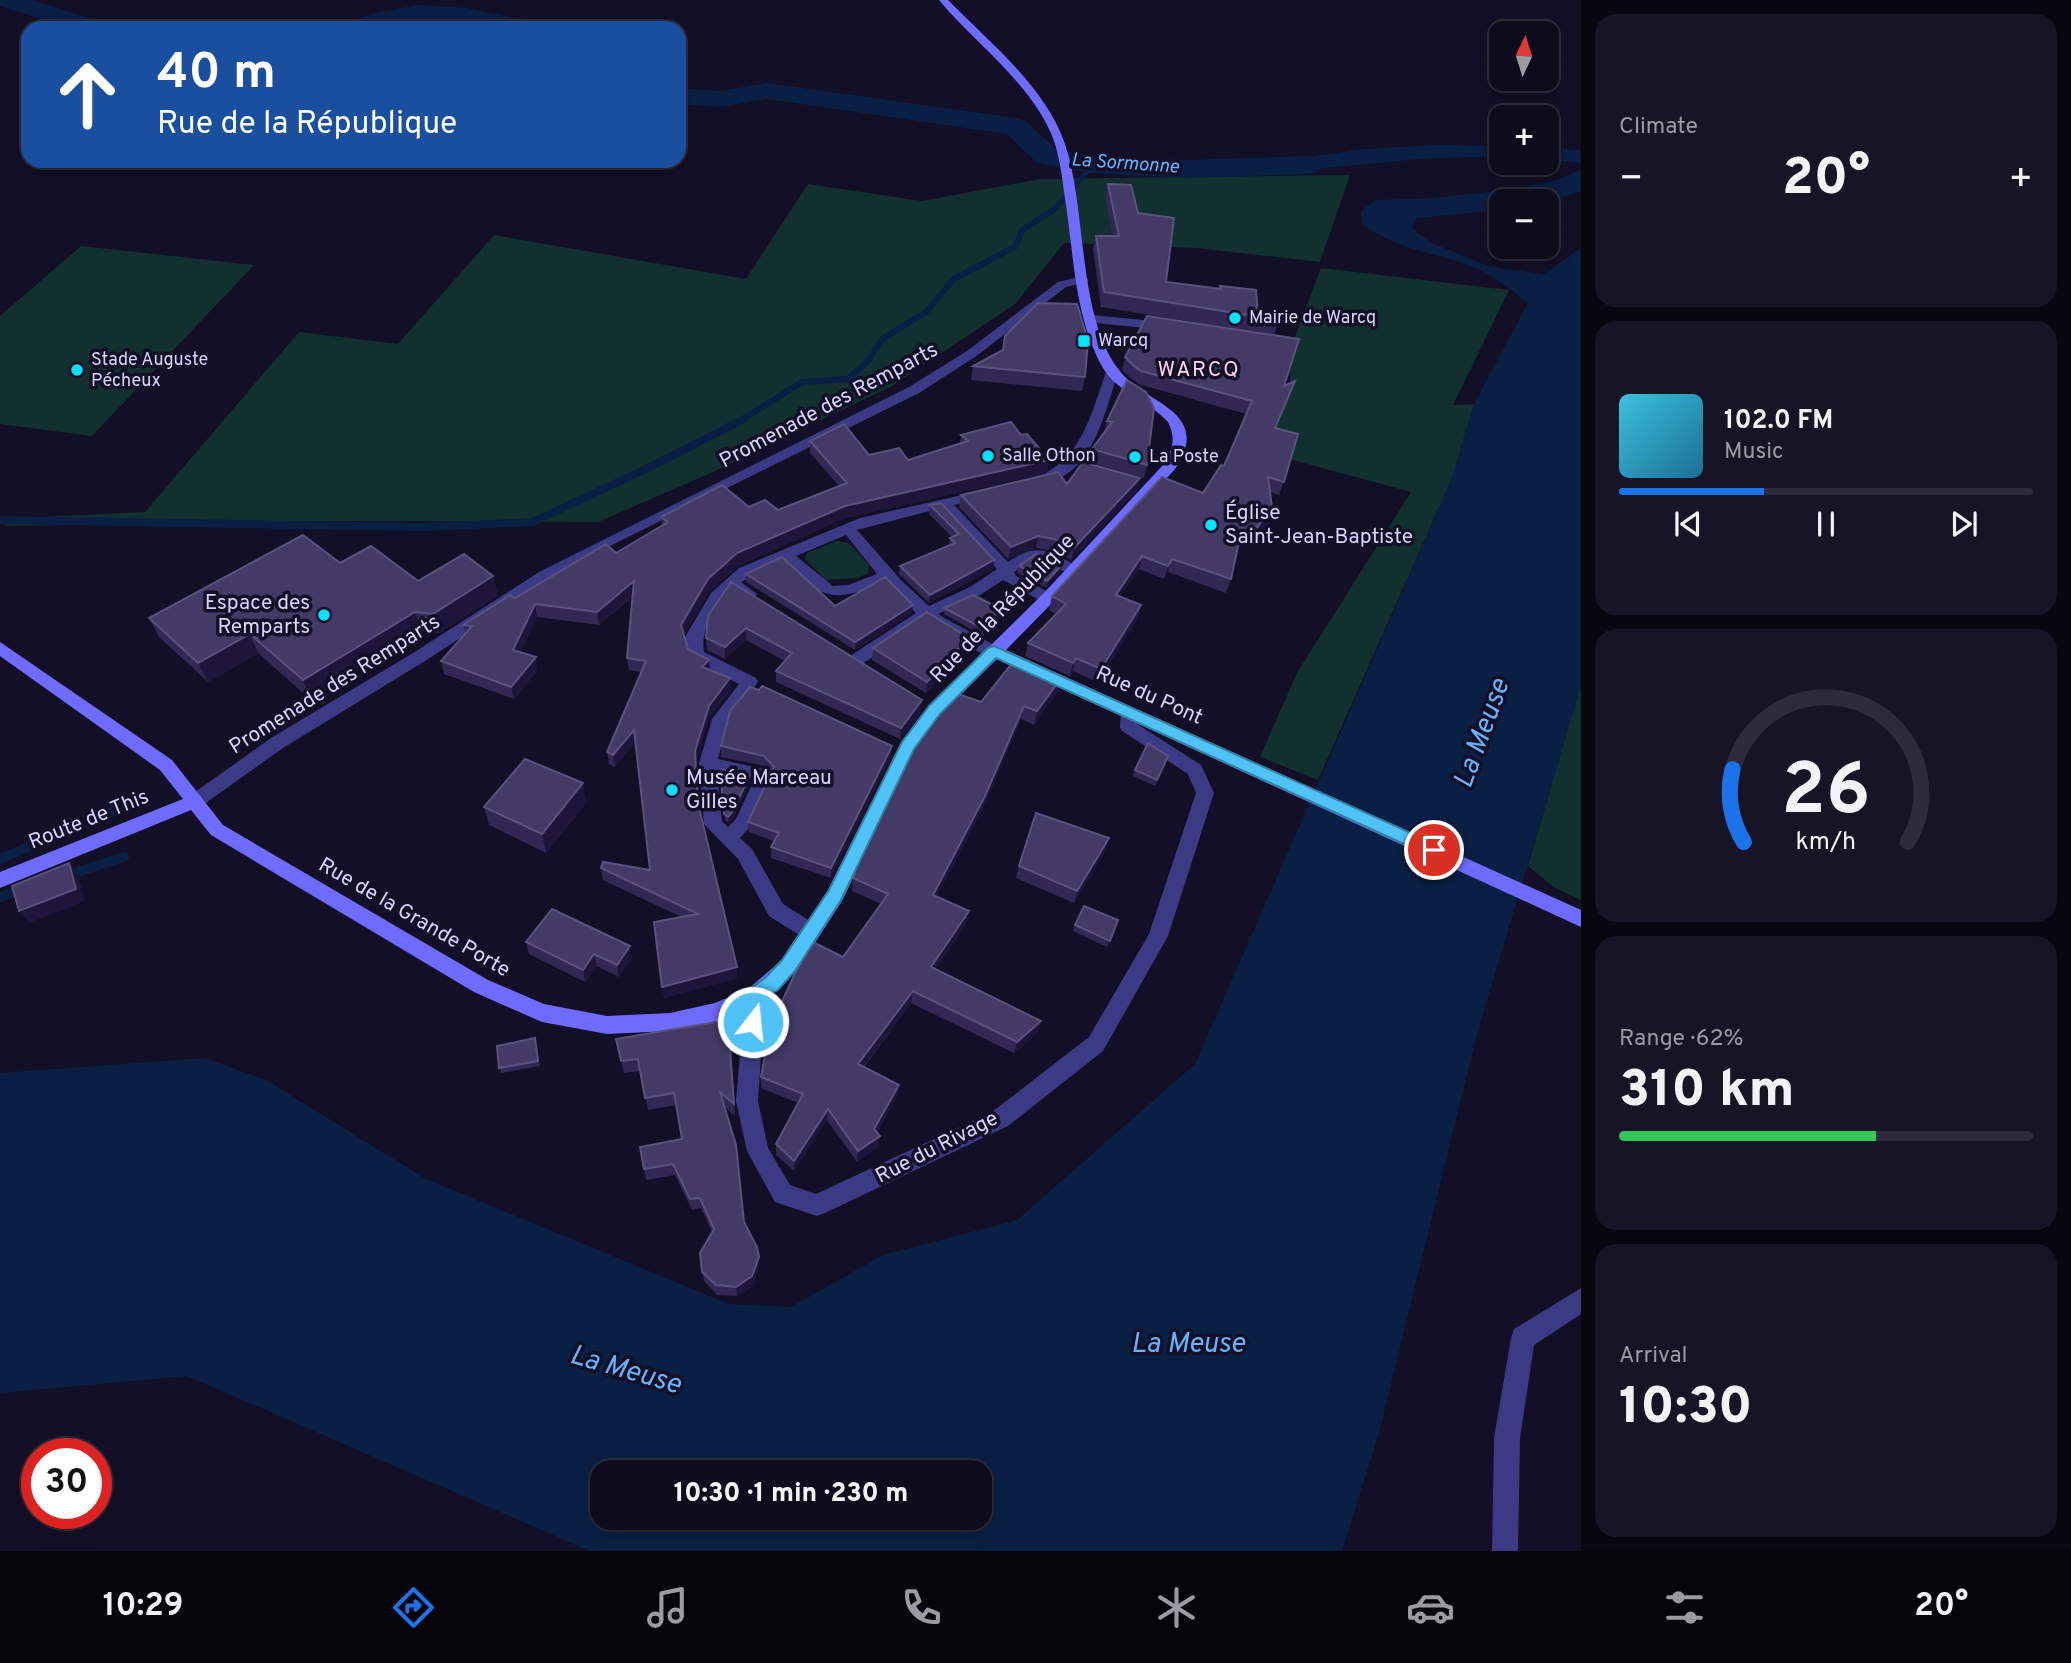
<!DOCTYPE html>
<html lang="en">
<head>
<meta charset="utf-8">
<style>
	body { margin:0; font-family:Overpass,sans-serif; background:#171425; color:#f1f3f6; height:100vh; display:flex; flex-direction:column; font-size:26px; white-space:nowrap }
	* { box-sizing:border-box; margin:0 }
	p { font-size:23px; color:#9b9ba3 }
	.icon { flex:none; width:38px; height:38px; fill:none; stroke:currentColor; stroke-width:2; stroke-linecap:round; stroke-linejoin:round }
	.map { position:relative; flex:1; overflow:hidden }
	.side { display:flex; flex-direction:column; gap:14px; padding:14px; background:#08060f; width:490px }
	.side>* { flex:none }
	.hud { position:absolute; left:21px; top:21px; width:665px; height:147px; border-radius:21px; box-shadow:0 4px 18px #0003,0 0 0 2px #2e2b3b; background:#1a4fa0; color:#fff; overflow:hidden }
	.needle { width:46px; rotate:4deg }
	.tools { position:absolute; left:1489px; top:21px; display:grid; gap:14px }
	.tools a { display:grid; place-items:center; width:70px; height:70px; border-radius:14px; background:#0e0b1c; box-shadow:0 4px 18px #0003,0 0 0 2px #2e2b3b; font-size:35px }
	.speed { position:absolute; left:21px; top:1438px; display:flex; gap:14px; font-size:35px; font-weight:700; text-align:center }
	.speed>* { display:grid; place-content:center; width:91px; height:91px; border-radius:50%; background:#0e0b1c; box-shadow:0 4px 18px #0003,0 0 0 2px #2e2b3b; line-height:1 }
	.speed .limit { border:10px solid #d22; background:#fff; color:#111 }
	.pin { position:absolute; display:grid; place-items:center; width:60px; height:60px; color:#fff; margin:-30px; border:4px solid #fff; border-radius:50%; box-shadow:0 2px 7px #0007 }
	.me { position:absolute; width:77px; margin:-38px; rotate:16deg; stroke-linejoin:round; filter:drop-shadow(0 0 5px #0008) }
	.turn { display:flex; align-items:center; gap:24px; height:147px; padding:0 21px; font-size:32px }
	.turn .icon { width:91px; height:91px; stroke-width:2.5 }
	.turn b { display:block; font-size:49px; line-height:60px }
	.big { font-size:52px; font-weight:800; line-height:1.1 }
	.side .card { flex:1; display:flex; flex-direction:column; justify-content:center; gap:10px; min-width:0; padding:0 24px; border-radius:21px; background:#171425 }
	.side .dial { align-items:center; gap:0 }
	.dial svg { height:182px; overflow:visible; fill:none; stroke:#2e2b3b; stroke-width:7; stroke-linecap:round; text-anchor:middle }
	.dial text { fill:#f1f3f6; stroke:none }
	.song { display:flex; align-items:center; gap:21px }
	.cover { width:84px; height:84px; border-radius:10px; background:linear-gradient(135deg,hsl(190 70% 55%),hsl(200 70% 35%)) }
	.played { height:7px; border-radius:4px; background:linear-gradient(90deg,#1a73e8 35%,#2e2b3b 35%) }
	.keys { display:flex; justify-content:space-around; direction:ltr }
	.heat { display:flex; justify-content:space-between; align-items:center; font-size:38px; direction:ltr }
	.charge { height:10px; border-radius:5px; background:linear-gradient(90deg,#34c759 62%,#2e2b3b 0) }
	.trip { position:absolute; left:590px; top:1460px; width:402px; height:70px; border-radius:21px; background:#0e0b1c; box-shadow:0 4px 18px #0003,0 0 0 2px #2e2b3b; font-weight:800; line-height:70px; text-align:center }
	.tabs { display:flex; height:112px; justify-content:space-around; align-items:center; background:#06040b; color:#9b9ba3 }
	.tabs .icon { width:49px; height:49px }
	.tabs .active { color:#1a73e8 }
	.tabs b { font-size:32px; color:#f1f3f6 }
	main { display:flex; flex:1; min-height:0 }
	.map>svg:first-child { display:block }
</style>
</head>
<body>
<main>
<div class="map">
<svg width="1581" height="1551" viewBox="0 0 1581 1551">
	<rect width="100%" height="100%" fill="#130f26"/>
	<path fill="#12302f" d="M1350,175L1320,262L1196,248L1064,243L1015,304L892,386L711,473L598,522L334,521L3,526L20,518L145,512L299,332L398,344L494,235L746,279L808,184L922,201L1040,179Z
		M81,246L254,265L92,436L0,424V316Z
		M1321,268L1509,290L1453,405L1474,404L1452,478L1318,780L1260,757L1297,673L1411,492L1289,459L1270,442L1290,383L1291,347Z
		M837,541L849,543L869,565L868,573L858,578L826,580L805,559L807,553Z
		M1581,683V900L1555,888L1528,866Z"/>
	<path fill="#0a1f44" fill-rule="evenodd" d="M1435,145L1501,146V156L1419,159L1263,174L1212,161L1287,160L1364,149Z
		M1547,146L1581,151V163L1547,159Z
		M1408,199L1443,201L1437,216L1415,219L1412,229L1432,243L1488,266L1544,274L1581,248V686L1477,1034L1379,1433L1342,1551H590L187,1376L0,1393V1073L205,1058L266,1080L426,1179L729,1304L791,1307L883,1255L1017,1220L1195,1064L1452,478L1474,404L1528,303C1514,292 1495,277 1478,269C1437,251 1401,253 1362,224L1361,211L1376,200ZM602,1472H980V1517H602Z"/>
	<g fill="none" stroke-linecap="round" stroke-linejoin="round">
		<path stroke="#0a1f44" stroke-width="4.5" d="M1074,187L1094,164"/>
		<path stroke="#0a1f44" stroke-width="6" d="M740,421L802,382L848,379L869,360L882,339L926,312L954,279L1016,246L1022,230L1055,209L1076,185"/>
		<path stroke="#0a1f44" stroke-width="8" d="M0,520L423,527L533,522L650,467L744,419"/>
		<path stroke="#0a1f44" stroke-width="10" d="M0,859L136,802
			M65,876L124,857
			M0,897L25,889"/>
		<path fill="#0a1f44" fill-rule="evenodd" d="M0,0H32L105,23L109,28H70L0,6Z
			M419,5L467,8L538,23L542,28H495L419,20L397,22L381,28H350L369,14Z
			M767,83L1016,118L1026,121L1057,150L1089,155L1189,160L1308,156L1319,159L1323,165L1319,171L1308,174L1189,178L1089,173L1037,163L1007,134L767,99L720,107L679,104V88L720,91Z
			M1581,170V191L1547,202L1502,201V210L1406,219L1411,227L1406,234C1388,238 1381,233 1371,218L1381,204L1392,202L1517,189L1553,181Z"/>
		<path fill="#3d3a85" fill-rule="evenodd" d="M1091,315L1164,322L1170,326L1164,330L1087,322V316Z
			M1112,368L1118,372C1106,409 1095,465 1054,481C1046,484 1041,487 1033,485V479C1082,460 1090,417 1106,372Z
			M980,491L985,492V498L954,505L1008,562C1039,541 1048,552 1078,566L1081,570L1073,575L1034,558L1014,572L1016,576L1053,594L1056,598L1053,602H1043L1003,580L980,595L938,614C951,623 998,645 1002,651L1000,655C981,660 942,632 926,621L862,664H850L848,660L850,656L916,613L885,582C831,603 825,601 783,561L741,582L757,594L754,598H744L731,590C716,607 700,629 704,652L756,678L758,682L728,721L718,759L764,769L772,779L749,828L740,838L752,849L783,904L818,926L821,932L818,938L811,940L804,938L769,916L738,859L704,824L699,763L712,719L739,684L690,659L685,637L711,593L739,568L860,518ZM941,508L997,569L970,587L929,606L901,580L857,530ZM846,535L877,574L848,585L833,586L796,556ZM717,772L754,780L736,819L728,827L722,821Z
			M1129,706L1137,712V724L1201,765L1214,793L1168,936L1103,1051L1008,1126L825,1213L817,1216L775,1202L747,1151L736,1101L745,995L748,989L755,986L762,989L765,995L758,1101L768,1148L790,1185L816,1194L992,1112L1089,1037L1149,934L1196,793L1188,774L1122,731L1120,727L1121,712Z
			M1581,1288V1314L1534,1345L1520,1438L1518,1551H1492L1494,1438L1511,1338L1514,1329Z"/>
		<path fill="#3d3a85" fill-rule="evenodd" d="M1083,276L1089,280L1087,282L1066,287L975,357L919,393L614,544L549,580L425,661L283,748L200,807H188L185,802L188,797L271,738L413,653L539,572L909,387L967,351L1058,282Z"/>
		<path fill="#6f6bff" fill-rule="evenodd" d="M939,0H948C989,42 1045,86 1065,144C1087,209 1077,316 1119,370C1145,405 1214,410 1175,469L1053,602L1006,650L1581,910V927L997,659L941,714L915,749L842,901L796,972L762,1001L717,1021L670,1031L607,1034L542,1022L474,992L211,835L191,810L0,888V872L183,799L160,770L0,656V642L172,760L223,825L488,980L544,1004L607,1016L670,1013L715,1003L748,989L782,960L828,890L902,741L929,706L1043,594L1164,464C1173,449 1176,438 1168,422C1149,401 1118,393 1103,368C1073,315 1074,250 1064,192C1061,169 1058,145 1047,125C1021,75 974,42 939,0Z"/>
	</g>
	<path fill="#312854" d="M1108,184L1138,213L1166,282L1220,289V286L1258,314L1279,320L1274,335L1101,307L1093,250L1096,236H1113L1105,198Z
		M1003,350L1085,377L1082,391L971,380L973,366Z
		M1125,357L1284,386L1295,381L1276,429L1284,482L1279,495L1270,492L1273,515L1268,528L1258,532L1249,545L1239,542L1231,579L1226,593L1168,572L1164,579L1139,569L1120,596L1138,619L1097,682L1073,671L1070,676L1025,656L1028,643L1056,614L1049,610L1052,596L1203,493L1224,466L1246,414L1138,384L1122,370Z
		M1127,380L1147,465L1144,478L1089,462L1092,449L1104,433L1107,421Z
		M961,435H1021L1049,460L1047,473L845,518L738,566L709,592L684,635L688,649L709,660L710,670L731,690L709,718L696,763L699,805L737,978L664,998L681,917L603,880L601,868L650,870L635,742L615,767L609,764L607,752L641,672L629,670L627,658L633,596L599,625L537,617L520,653L538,670L514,699L444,674L441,661L466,633L463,625L515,598L616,553L662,526L661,517L749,507L778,510L839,486L810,453V441L869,455L908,460L960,443Z
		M1140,478L1137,490L1071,560L1052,551L1036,548L1008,559L959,507L961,495L1067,484Z
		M930,505L993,569L929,603L899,574L900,566L949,546L950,538L952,537L929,514Z
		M1019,566H1061L1060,572L1046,587L1017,573Z
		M746,574L835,606L912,613L855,650L746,582Z
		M493,576L498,596L439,633L421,631L311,700L258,653L208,682L159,637L149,618L418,581Z
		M731,582L921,712L900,739L776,682V671L785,661L746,640L725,659L707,650L706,638Z
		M944,608L1001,609L1000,616L981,635L944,614Z
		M969,638L968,650L926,693L872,660L873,648Z
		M1059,690L1034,725L1021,719L983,809L936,897L969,911L966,924L935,970L1041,1021L1037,1033L1014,1053L911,1003L864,1067L897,1096L877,1133L880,1136L878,1147L857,1162L827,1120L794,1171L776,1155V1144L798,1103L761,1088V1077L881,904L852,891L853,874L981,702Z
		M721,746L891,757L831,878L771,858V847L774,841L749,832L748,822L771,774L765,766L721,757Z
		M1166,763L1155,786L1133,776L1135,770Z
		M720,769L750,782L734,817L728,823L725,820Z
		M587,802L546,853L489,825L484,807Z
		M1105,851L1074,903L1016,878L1019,866Z
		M1118,920L1107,947L1073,931L1075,925Z
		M526,942L632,958L619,977L597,966L585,982L529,954Z
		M728,1020L735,1116L725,1107L744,1222L759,1257V1267L753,1286L737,1296L717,1295L704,1281L700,1253L712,1232L701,1208L692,1210L675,1175L646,1180L640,1147L682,1139L676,1105L648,1110L640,1071L624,1073L616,1039Z
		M535,1038L540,1066L501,1073L499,1068Z"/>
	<path fill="#1d163a" d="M1049,460L1047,473L845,518L738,566L709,592L682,638L681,625L708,579L737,553L845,506Z
		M1140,478L1137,490L1071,560L1074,548Z
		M1273,515L1268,528L1258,532L1249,545L1254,532L1263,519Z
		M1038,536L1036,548L1008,559L1011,547Z
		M1142,556L1139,569L1112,608L1116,595Z
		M1172,559L1168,572L1164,579L1168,566Z
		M994,560L993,569L929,603L930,595Z
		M1061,566L1060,572L1046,587L1047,581Z
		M493,576L498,596L439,633L433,614Z
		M634,581L635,593L599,625L597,612Z
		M535,604L537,617L516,662L513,650Z
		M913,605L912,613L855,650V642Z
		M1141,605L1138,619L1097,682L1101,669Z
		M1001,609L1000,616L981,635L982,628Z
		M415,612L421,631L311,700L303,680Z
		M746,628V640L725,659V647Z
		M250,634L258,653L208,682L198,663Z
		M969,638L968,650L926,693L927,682Z
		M536,657L538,670L514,699L511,687Z
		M1076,658L1073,671L1070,676L1073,663Z
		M709,660L710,672L702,667Z
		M1062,677L1059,690L1034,725L1037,711Z
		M730,678L731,690L709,718L696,763L695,751L709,706Z
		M922,700L921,712L900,739L901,728Z
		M1024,706L1021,719L983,809L931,908L933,895Z
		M634,730L635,742L615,767L613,755Z
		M892,746L891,757L831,878V868Z
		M750,775V782L734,817L728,823V817Z
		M583,783L587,802L546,853L542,834Z
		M1109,838L1105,851L1074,903L1077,891Z
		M69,863L78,875L85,901L29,923L19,911Z
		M969,911L966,924L929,979L931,967Z
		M630,946L632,958L619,977L617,965Z
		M594,954L597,966L585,982L583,970Z
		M737,967V978L664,998L662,987Z
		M913,991L911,1003L857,1075L858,1064Z
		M1041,1021L1037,1033L1014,1053L1017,1042Z
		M899,1085L897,1096L873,1140L874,1129Z
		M828,1109L827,1120L794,1171V1161Z
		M880,1136L878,1147L857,1162L858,1151Z
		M759,1257V1267L753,1286L737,1296L736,1287Z"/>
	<path fill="#433a66" stroke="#5a527e" stroke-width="2" d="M1108,184L1131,185L1138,213L1174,218L1166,282L1221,289L1220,286L1256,290L1258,314L1279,316V320L1104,292L1096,236H1119Z
		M1038,303L1077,304L1088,341L1085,377L973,366L1003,350L1005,336Z
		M1147,316L1299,339L1284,386L1295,381L1275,428L1298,434L1284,482L1268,477L1273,515L1263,519L1254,532L1242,528L1231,579L1172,559L1168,566L1142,556L1116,595L1141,605L1101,669L1076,658L1073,663L1028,643L1066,604L1052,596L1162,477L1203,493L1221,465L1224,466L1252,401L1141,371L1135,367L1125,357Z
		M1127,380L1146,392L1154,408L1147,465L1092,449L1112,422L1107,421Z
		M1011,422L1021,435L1027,434L1049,460L845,506L737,553L708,579L681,625L688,649L709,660L702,667L730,678L709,706L695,751L698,803L737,967L662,987L654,922L698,914L601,868L603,862L650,870L634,730L613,755L607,752L646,661L627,658L634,581L597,612L535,604L513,650L536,657L511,687L441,661L472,626L463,625L510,595L515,598L606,544L616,553L668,522L661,517L722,485L749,507L765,500L778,510L847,483L810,441L844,424L869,455L899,448L908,460L968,441L961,435Z
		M1083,462L1140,478L1074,548L1054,539L1038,536L1011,547L961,495L1058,472L1067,484Z
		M941,503L994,560L930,595L900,566L955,543L950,538L959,534L930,505Z
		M303,535L340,563L371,546L418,581L464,554L493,576L433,614L415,612L303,680L250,634L198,663L149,618Z
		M1036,554L1061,566L1047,581L1019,566Z
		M782,557L835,606L885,577L913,605L855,642L746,574Z
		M731,582L922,700L901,728L776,671L792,653L746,628L725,647L706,638L708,616Z
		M973,595L1001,609L982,628L944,608Z
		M927,612L969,638L927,682L873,648Z
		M1017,657L1062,677L1037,711L1024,706L985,796L933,895L969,911L931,967L1041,1021L1017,1042L913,991L858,1064L899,1085L874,1129L880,1136L858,1151L828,1109L794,1161L776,1144L803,1094L761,1077L770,1028L795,973L813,942L843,957L888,894L853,878L855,874H853L919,737L955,693L981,702Z
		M762,686L892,746L831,868L771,847L779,833L748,822L774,767L764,756L721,746L730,711L750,687L759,690Z
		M1148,743L1168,756L1157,780L1135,770Z
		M525,759L583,783L542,834L484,807Z
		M720,769L750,775L733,811L728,817L724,814Z
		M1036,813L1109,838L1077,891L1019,866Z
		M69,863L76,889L19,911L12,886Z
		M1084,906L1118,920L1110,941L1075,925Z
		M552,909L630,946L617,965L594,954L583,970L526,942Z
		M728,1020L734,1104L720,1092L736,1145L744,1222L757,1247L759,1257L752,1276L736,1287L716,1285L702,1272L700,1253L714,1229L700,1198L690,1199L673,1164L644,1169L640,1147L682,1139L674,1093L645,1098L638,1059L621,1061L616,1039Z
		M535,1038L538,1061L499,1068L497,1046Z"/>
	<path fill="#4fc3f7" stroke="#337fa1" stroke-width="2" d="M994,646L1440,846L1442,850L1440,855H1428L996,658L940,714L914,749L841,900L795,971L778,990L763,999L759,1028L753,1030L746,1028L743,1022L748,990L765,978L782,960L829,890L902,742L929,706L988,648Z"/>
	<g fill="#00e5ff" stroke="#130f26" stroke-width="2.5">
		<circle cx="1235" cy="318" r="7"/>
		<rect x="1077" y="334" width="14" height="14" rx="3.5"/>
		<circle cx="77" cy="370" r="7"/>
		<circle cx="988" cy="456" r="7"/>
		<circle cx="1135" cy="457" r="7"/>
		<circle cx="1211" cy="525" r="7"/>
		<circle cx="324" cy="615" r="7"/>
		<circle cx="672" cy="790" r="7"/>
	</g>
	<g text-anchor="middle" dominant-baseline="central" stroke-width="7" stroke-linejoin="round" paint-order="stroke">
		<g font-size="18" fill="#d9d4ff" stroke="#130f26" text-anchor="start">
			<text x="1249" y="318">Mairie de Warcq</text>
			<text x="1098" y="341">Warcq</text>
			<text x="91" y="360">Stade Auguste<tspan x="91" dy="21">Pécheux</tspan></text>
			<text x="1002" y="456">Salle Othon</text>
			<text x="1149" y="457">La Poste</text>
		</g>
		<g font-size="19" font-style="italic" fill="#62b6ff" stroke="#130f26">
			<text transform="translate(1125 164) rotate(4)">La Sormonne</text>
		</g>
		<g font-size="21" letter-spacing="2" fill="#ffd6f0" stroke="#130f26">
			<text x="1199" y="370">WARCQ</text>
		</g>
		<g font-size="21" fill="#d9d4ff" stroke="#130f26">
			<text transform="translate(829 406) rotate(-28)">Promenade des Remparts</text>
			<text transform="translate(1003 609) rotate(-46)">Rue de la République</text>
			<text transform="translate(335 685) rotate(-32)">Promenade des Remparts</text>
			<text transform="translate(1149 696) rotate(24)">Rue du Pont</text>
			<text transform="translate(89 820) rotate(-22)">Route de This</text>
			<text transform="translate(414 918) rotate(30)">Rue de la Grande Porte</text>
			<text transform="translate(937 1148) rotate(-27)">Rue du Rivage</text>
		</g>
		<g font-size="21" fill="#d9d4ff" stroke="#130f26" text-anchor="start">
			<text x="1225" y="513">Église<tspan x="1225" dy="24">Saint-Jean-Baptiste</tspan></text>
			<text x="310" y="603" text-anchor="end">Espace des<tspan x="310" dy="24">Remparts</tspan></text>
			<text x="686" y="778">Musée Marceau<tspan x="686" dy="24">Gilles</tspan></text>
		</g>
		<g font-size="28" font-style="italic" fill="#62b6ff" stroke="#130f26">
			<text transform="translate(1483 734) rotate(-70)">La Meuse</text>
			<text x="1188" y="1345">La Meuse</text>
			<text transform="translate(625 1371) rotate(16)">La Meuse</text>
		</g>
	</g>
</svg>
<div class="tools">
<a><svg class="needle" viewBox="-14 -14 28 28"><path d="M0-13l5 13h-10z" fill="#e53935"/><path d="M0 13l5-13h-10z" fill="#9b9ba3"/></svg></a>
<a>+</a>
<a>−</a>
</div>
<div class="speed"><div class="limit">30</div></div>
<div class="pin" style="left:1434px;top:850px;background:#d93025"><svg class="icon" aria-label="arrive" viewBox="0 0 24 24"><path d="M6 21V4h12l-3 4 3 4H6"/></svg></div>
<svg class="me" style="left:753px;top:1022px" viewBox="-20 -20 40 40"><circle r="17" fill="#4fc3f7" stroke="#fff" stroke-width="3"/><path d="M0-11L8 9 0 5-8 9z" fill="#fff"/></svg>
<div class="trip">10:30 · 1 min · 230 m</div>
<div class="hud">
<div class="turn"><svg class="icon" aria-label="ahead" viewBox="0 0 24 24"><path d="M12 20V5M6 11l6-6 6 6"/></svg><div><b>40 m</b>Rue de la République</div></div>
</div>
</div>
<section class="side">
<div class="card"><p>Climate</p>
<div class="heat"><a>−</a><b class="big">20°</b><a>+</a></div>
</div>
<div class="card">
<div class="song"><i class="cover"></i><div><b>102.0 FM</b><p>Music</p></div></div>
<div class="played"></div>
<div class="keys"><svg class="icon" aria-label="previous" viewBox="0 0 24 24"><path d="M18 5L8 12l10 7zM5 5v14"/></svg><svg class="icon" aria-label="pause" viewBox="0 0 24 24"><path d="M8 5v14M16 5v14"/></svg><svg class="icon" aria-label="next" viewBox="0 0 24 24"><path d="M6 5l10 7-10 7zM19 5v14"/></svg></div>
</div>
<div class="card dial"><svg viewBox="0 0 100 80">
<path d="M14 69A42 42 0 1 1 86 69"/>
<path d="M14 69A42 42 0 0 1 9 37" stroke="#1a73e8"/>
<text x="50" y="56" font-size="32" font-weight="700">26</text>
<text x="50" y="72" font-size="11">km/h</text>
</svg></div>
<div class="card"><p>Range · 62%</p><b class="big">310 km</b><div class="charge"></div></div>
<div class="card"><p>Arrival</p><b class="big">10:30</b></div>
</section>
</main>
<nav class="tabs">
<b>10:29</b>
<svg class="icon active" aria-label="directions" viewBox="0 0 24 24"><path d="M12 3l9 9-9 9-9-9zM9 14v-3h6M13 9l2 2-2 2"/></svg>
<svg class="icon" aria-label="music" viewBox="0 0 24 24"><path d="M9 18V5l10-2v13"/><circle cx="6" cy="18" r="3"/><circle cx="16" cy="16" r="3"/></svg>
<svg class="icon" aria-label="phone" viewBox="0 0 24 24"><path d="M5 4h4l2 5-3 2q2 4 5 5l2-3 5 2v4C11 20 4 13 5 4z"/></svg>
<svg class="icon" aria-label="climate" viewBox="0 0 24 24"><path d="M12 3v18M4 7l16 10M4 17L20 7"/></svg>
<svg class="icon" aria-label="car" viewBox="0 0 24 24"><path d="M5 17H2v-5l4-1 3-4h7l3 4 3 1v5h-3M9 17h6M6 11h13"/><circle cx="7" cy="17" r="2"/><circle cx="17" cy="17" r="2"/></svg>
<svg class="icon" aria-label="filters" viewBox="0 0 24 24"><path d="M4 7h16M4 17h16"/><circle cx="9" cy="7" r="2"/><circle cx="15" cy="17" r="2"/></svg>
<b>20°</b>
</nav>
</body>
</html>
